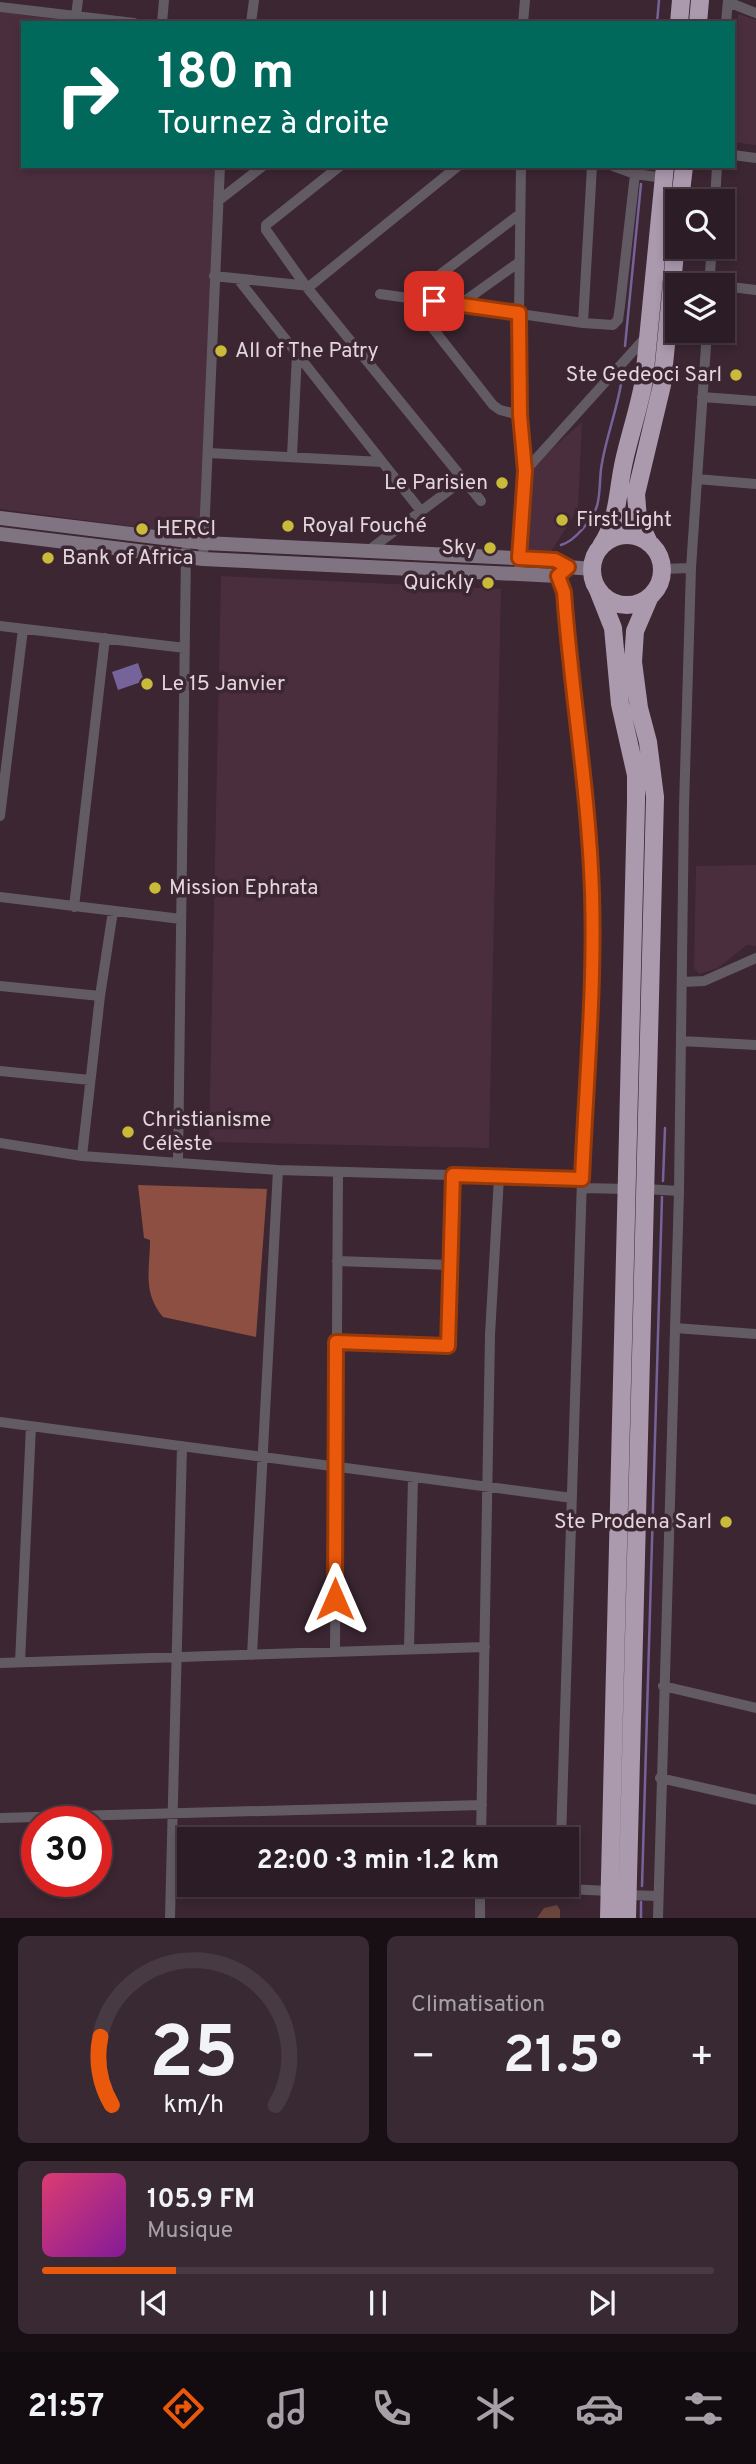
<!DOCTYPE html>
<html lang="fr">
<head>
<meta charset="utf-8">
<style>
	body { margin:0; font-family:Overpass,sans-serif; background:#382932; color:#f1f3f6; height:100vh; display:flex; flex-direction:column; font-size:26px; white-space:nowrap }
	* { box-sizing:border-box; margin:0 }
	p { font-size:23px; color:#a6a1a7 }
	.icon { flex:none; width:38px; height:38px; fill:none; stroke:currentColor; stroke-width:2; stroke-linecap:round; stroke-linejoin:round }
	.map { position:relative; height:1918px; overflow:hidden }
	.drawer { display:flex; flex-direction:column; gap:18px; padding:18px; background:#180f15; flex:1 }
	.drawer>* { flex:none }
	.hud { position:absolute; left:21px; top:21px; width:714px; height:147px; border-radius:0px; box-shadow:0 4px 10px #0003,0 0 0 2px #483a43; background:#00695c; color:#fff; overflow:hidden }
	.fabs { position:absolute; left:665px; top:189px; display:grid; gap:14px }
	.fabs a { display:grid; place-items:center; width:70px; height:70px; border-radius:0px; background:#2c1c26; box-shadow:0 4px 10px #0003,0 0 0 2px #483a43; font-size:35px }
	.speed { position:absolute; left:21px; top:1806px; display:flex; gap:14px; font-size:35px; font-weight:700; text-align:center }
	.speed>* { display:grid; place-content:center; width:91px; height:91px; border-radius:50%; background:#2c1c26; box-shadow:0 4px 10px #0003,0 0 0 2px #483a43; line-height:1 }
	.speed .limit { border:10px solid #d22; background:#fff; color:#111 }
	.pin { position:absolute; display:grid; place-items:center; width:60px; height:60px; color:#fff; margin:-30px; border-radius:14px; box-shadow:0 4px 10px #0006 }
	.me { position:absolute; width:77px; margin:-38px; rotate:0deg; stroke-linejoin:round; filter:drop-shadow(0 0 5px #0008) }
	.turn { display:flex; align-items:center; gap:24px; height:147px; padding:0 21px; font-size:32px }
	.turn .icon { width:91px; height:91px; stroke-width:2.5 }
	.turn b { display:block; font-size:49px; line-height:60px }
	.big { font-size:52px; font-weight:700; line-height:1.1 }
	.drawer .tile { flex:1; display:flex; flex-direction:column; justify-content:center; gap:10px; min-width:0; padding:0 24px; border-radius:10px; background:#382932 }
	.drawer .dial { align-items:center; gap:0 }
	.dial svg { height:182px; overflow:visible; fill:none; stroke:#483a43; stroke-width:7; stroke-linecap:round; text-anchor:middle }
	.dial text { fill:#f1f3f6; stroke:none }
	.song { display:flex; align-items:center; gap:21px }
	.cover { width:84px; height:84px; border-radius:10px; background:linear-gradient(135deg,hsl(340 70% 55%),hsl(290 70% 35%)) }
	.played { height:7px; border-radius:4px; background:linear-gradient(90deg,#ea580c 20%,#483a43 20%) }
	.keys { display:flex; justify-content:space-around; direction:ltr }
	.heat { display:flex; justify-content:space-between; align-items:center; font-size:38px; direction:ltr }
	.drawer .tiles { flex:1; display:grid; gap:18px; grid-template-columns:1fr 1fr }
	.tile:last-child { grid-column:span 2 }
	.trip { position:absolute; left:177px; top:1827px; width:402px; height:70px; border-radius:0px; background:#2c1c26; box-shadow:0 4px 10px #0003,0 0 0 2px #483a43; font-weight:700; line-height:70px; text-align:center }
	.tab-bar { display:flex; height:112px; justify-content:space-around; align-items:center; background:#120b0f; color:#a6a1a7 }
	.tab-bar .icon { width:49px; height:49px }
	.tab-bar .active { color:#ea580c }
	.tab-bar b { font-size:32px; color:#f1f3f6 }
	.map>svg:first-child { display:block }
</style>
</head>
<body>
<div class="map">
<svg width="756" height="1918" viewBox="0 0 756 1918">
	<rect width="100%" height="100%" fill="#3b2632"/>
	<path fill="#4a2e3d" d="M0,12L86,23H23V166H217L203,536L0,509Z
		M738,14L756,20V145L733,142V85Z
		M582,422L578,510L551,551H523L528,470Z
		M221,576L501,589L489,1148L209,1142Z
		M756,865V946L747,945L718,968L699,974L694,968L696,866Z"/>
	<path fill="#6b443c" d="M557,1905L560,1910V1918H537L544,1908Z"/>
	<path fill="#8d4f42" d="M138,1185L267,1189L256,1337L163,1317C142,1292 150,1270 150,1240L144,1238Z"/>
	<path fill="#76639a" d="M138,663L144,681L118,690L112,672Z"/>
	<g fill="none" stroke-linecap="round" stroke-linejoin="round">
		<path stroke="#76639a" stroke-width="2.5" d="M657,23L659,0
			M643,170V166
			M625,346L641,184
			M561,545C575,541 592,520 597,506C601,492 599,477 602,463C607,434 618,407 622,378
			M663,1181L665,1128
			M642,1886L662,1197
			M641,1918V1902"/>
		<path stroke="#635b64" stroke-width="10" d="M728,2L756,13
			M0,7L134,23
			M76,16L78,0
			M162,23L164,0
			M251,23L254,0
			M523,23L525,0
			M726,23L728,0
			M733,155L756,158
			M340,166L266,225V230L305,285L481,501
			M613,166L635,174L664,178
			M218,201L263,166
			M715,201L717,166
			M214,276L310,286L458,166
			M238,279L421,511
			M709,285L712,247
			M723,286L756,290
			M380,294L583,323L613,325L618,320L620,306L635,174
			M459,305L518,263
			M583,323L592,166
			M702,397L756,401
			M520,415L500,410L493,405L409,298L520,214
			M209,453L382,462
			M292,456L297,354
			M525,471L645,338
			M697,479L756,484
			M369,550L463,480
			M203,559L220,166
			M519,564L525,471L520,415L519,313L521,166
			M661,569L691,568
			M558,576L564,592L587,820L592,891V953L582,1179L561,1839
			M0,626L185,648
			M0,816L23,629
			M0,897L181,919
			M74,907L105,638
			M682,982L704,981L756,958
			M0,986L100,996
			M681,1041L756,1045
			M0,1071L90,1080
			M0,1143L82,1156L278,1170L582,1179
			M82,1156L100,996L113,911
			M178,1163L186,551
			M582,1188L628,1189
			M646,1189L679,1191
			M337,1261L450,1265
			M675,1328L756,1334
			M336,1342L448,1346L453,1175
			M0,1422L572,1498
			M409,1649L413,1477
			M335,1652L338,1172
			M252,1655L278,1170
			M20,1662L31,1426
			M0,1663L485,1647
			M663,1686L756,1708
			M660,1778L756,1800
			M0,1818L482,1805
			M481,1839L490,1335L499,1177
			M480,1885L610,1891
			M627,1895L658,1896
			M170,1918L182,1446
			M480,1918V1885
			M658,1918L679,1191L684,807L691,568L707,331"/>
		<path stroke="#807482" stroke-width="14" d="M0,518L204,543L555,560L568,567L592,569
			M0,534L203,559L558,576L568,567"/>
		<path stroke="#ab99ae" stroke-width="18" d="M679,23L681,0
			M698,23L700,0
			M680,201L684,166
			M592 570a35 35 0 1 1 70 0a35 35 0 1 1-70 0Z
			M649,543L638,519L636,494L662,385L677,233
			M601,546C619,519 617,492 624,461C630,434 639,408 644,380L665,166
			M598,590L613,628L620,704L636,775V802L609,1918
			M627,1918L655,797L648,742L639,708L633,662L635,631L650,596"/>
	</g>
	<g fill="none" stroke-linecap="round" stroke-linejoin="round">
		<defs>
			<path id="route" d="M335,1599L336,1342L448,1346L453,1175L582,1179C586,1084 595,988 592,893C589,792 571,692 564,592L558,576L568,567L555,560L519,558L525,471L520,415L519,313L434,301"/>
		</defs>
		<use href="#route" stroke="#983908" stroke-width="18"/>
		<use href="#route" stroke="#ea580c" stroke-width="12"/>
	</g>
	<g fill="#caba3a" stroke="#3b2632" stroke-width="2.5">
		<circle cx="221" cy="351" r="7"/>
		<circle cx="736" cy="375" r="7"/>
		<circle cx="502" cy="483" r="7"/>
		<circle cx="562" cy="520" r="7"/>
		<circle cx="288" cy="526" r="7"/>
		<circle cx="142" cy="529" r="7"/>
		<circle cx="490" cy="548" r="7"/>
		<circle cx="48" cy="558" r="7"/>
		<circle cx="488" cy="583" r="7"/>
		<circle cx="147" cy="684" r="7"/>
		<circle cx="155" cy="888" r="7"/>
		<circle cx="128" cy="1132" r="7"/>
		<circle cx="726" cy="1522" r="7"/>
	</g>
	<g text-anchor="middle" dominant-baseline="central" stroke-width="7" stroke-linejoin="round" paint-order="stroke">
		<g font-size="21" fill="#e4d6dd" stroke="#3b2632" text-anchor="start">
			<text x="235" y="351">All of The Patry</text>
			<text x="722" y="375" text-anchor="end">Ste Gedeoci Sarl</text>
			<text x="488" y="483" text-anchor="end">Le Parisien</text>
			<text x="576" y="520">First Light</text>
			<text x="302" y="526">Royal Fouché</text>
			<text x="156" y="529">HERCI</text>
			<text x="476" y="548" text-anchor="end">Sky</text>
			<text x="62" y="558">Bank of Africa</text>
			<text x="474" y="583" text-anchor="end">Quickly</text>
			<text x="161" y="684">Le 15 Janvier</text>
			<text x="169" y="888">Mission Ephrata</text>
			<text x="142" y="1120">Christianisme<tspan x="142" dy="24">Célèste</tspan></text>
			<text x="712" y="1522" text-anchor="end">Ste Prodena Sarl</text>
		</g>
	</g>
</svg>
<div class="fabs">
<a><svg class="icon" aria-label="search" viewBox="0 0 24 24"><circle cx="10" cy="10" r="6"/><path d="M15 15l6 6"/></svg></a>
<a><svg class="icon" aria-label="layers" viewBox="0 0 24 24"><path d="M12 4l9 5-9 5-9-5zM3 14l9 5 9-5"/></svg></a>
</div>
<div class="speed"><div class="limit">30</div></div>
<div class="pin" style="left:434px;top:301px;background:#d93025"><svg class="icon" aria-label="arrive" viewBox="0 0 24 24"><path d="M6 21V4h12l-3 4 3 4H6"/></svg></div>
<svg class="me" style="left:335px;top:1599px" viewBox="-20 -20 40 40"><path d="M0-17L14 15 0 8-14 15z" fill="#ea580c" stroke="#fff" stroke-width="4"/></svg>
<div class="trip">22:00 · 3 min · 1.2 km</div>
<div class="hud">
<div class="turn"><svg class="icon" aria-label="right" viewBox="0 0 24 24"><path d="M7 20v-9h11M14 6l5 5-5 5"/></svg><div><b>180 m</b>Tournez à droite</div></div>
</div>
</div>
<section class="drawer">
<div class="tiles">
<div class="tile dial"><svg viewBox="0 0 100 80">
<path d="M14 69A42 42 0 1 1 86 69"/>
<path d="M14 69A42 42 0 0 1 9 39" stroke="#ea580c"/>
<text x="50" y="56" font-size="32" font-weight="700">25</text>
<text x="50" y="72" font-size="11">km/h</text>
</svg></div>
<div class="tile"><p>Climatisation</p>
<div class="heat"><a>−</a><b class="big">21.5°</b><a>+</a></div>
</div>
<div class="tile">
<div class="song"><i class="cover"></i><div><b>105.9 FM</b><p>Musique</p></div></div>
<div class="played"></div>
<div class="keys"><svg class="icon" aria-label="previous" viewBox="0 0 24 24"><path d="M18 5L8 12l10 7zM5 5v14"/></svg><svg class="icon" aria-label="pause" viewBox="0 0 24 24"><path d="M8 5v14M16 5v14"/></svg><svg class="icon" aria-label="next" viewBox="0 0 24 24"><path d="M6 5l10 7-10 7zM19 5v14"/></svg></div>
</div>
</div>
</section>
<nav class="tab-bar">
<b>21:57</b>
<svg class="icon active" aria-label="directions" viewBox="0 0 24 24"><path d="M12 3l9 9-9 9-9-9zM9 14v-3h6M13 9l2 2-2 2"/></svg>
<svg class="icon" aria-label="music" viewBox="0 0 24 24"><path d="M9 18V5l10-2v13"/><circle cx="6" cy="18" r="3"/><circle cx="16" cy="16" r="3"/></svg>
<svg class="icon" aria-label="phone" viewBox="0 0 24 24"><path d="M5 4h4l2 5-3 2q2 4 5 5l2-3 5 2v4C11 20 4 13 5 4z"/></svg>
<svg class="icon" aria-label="climate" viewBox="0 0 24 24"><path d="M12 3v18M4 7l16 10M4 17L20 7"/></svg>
<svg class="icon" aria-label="car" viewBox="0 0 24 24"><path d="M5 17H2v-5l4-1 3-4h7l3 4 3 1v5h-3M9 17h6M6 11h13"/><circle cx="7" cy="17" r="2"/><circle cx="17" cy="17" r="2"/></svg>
<svg class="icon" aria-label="filters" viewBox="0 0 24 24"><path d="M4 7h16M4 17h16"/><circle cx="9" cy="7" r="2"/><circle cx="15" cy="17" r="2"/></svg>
</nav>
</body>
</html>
